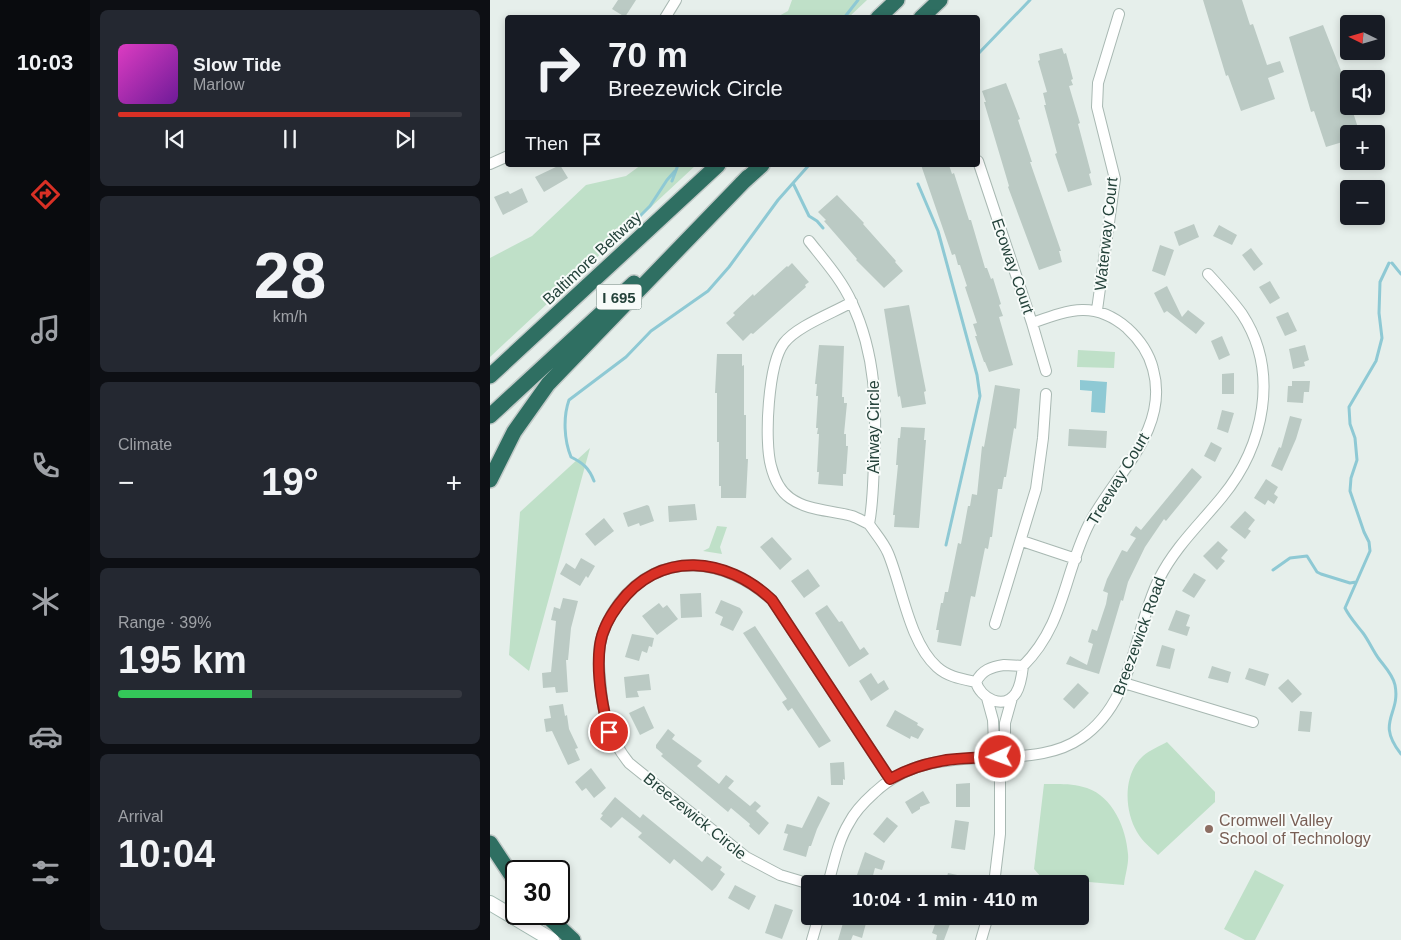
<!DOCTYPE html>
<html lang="en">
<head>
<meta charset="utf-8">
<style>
	body { margin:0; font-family:Arial,sans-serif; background:#242831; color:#f1f3f6; height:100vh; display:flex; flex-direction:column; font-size:19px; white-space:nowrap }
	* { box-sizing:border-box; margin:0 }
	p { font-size:16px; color:#9ea1a6 }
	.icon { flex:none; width:28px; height:28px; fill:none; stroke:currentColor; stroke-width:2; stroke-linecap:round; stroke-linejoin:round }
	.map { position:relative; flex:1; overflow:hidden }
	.drawer { display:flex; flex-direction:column; gap:10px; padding:10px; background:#0d0f14; width:400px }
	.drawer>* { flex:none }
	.banner { position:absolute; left:15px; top:15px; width:475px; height:152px; border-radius:5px; box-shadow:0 2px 8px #0003; background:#171b24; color:#f1f3f6; overflow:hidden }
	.needle { width:32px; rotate:275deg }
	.controls { position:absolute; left:850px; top:15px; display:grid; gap:10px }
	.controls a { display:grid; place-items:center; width:45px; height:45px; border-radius:5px; background:#171b24; box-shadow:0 2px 8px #0003; font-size:25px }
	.speed { position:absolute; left:15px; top:860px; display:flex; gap:10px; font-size:25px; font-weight:700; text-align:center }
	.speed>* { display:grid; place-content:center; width:65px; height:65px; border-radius:50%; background:#171b24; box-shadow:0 2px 8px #0003; line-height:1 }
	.speed .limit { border:2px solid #111; border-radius:8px; background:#fff; color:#111 }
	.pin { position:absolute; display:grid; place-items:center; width:42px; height:42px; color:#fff; margin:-21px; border:2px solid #fff; border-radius:50%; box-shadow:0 1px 5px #0007 }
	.me { position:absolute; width:55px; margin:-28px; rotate:268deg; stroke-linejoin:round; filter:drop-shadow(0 0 4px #0008) }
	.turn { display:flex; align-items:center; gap:18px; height:105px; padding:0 20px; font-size:22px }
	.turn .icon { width:65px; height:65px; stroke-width:2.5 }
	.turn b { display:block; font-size:35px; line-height:42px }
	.then { display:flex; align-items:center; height:48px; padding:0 20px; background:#0003; gap:10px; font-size:19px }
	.big { font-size:38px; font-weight:600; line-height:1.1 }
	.drawer .card { flex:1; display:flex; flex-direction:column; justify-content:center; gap:8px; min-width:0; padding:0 18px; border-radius:8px; background:#242831 }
	.drawer .dial { align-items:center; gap:0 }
	.dial b { font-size:65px; line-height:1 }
	.song { display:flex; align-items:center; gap:15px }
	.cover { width:60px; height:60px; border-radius:8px; background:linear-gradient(135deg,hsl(310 70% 55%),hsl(280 70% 35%)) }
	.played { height:5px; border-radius:2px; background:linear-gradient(90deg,#d93025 85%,#363941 85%) }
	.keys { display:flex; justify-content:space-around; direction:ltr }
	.heat { display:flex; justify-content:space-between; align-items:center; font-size:28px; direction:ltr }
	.charge { height:8px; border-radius:4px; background:linear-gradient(90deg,#34c759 39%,#363941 0) }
	.trip { position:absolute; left:311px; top:875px; width:288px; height:50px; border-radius:5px; background:#171b24; box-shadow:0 2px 8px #0003; font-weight:600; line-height:50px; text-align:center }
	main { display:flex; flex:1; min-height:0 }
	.tab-bar { display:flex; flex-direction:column; width:90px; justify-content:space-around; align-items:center; background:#090b0e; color:#9ea1a6 }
	.tab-bar .icon { width:35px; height:35px }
	.tab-bar .active { color:#d93025 }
	.tab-bar b { font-size:22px; color:#f1f3f6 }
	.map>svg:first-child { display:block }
</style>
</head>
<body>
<main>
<nav class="tab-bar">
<b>10:03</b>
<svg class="icon active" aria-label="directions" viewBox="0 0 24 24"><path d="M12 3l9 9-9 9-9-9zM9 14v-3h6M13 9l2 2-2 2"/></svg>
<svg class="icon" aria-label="music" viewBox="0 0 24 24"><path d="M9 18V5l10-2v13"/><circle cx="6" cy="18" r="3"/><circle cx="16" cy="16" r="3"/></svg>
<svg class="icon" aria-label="phone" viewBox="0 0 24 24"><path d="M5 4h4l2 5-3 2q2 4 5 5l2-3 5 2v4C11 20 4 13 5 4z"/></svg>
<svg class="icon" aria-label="climate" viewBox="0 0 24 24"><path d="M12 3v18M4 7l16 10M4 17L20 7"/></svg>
<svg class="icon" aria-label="car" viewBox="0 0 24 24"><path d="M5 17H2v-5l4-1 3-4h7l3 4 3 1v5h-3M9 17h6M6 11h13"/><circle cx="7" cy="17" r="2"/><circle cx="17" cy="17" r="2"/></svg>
<svg class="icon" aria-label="filters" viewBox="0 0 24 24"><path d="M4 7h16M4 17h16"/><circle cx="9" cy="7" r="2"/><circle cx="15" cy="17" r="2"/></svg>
</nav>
<section class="drawer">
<div class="card">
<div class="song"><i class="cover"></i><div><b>Slow Tide</b><p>Marlow</p></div></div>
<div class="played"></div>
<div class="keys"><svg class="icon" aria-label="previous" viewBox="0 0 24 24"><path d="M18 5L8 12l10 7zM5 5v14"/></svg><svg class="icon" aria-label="pause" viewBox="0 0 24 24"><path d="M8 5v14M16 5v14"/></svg><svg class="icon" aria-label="next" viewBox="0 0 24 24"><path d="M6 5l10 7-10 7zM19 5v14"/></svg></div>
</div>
<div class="card dial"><b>28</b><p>km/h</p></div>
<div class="card"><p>Climate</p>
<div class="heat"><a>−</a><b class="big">19°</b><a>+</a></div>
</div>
<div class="card"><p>Range · 39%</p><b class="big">195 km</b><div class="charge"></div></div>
<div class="card"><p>Arrival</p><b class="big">10:04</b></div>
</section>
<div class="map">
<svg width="911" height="940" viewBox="0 0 911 940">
	<rect width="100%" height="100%" fill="#e6efeb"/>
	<path fill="#bfe0c8" d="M302,0H377L359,17H287L298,11Z
		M151,165H206L0,357V258L42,236L96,185L136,176Z
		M588,350L625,352L624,368L587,367Z
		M100,448L39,671L19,655L30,512Z
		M227,526L237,527L230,547L232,554L213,551L219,548Z
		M677,742L725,792V802L668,855C661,848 652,841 647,832C634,810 633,774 653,756C660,750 670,746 677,742Z
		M554,784C568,784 583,783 597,788C623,797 636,828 638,854C639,864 635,875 634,885L552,878L544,869Z
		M765,870L794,885L765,940H755L734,929Z"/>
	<path fill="#8ec9d4" d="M590,380L617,382L615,413L601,412L602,391L590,390Z"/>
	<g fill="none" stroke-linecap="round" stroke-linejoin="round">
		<path stroke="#8ec9d4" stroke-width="3" d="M354,18L368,0
			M488,54L540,0
			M182,181L188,165
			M303,183L319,216L327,221L333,228
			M428,184L448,231L487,375L490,396L456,545
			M142,224L160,206L177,180L185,171
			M899,263L890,282L889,313L892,338L886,361L859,407L860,424L865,438L867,460L861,478L860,491L874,532L879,542L880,551L855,608C860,618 866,624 873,633C879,641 883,651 889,659C895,667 903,675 905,685C911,715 885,721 911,754
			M902,263L911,274
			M104,481C99,468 93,463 81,457C74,440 73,417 79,400L136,357L161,331L218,291L239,267L288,200L319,165
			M783,570L800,558L817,556L827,572L831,574L860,583L866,582"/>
	</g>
	<path fill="#bbcac4" d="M128,0H146L135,17L122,9Z
		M713,0H752L760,25L763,24L777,65L790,61L794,72L778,78L785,99L751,111L738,75L736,76Z
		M833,25L859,91V106H861L870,134H859V140L836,147L824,111L821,112L799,37Z
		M572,48L574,54L576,53L583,79L581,80L583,85L579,86L590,123L588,124L601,173L599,174L602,185L578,192L565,154L567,153L554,105H556L553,93L557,92L548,61L550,60L549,54Z
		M516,83L530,119L528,120L542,162H540L571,251H569L572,262L549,270L518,187L519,186L494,102H496L492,91Z
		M70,165L78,178L54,192L45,177Z
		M431,165H459L462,174L464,173L479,220H481L495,268H497L501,279L503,278L511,304L509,305L513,316L509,317L523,365L499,372L495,362H494L485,336H487L483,324L487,323L475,287L477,286L470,265H468L465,254L462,255Z
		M32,188L38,202L13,215L4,197L18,191L20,194Z
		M347,195L374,223L373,224L406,261L405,262L413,271L394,288L366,260L367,259L334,221L336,220L328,212Z
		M704,224L709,237L689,246L684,232Z
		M729,225L747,235L742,245L723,236Z
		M670,245L684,250L675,276L662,271Z
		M761,248L773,264L764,271L752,255Z
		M302,263L319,282L315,285L316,287L263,334L261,333L253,341L236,323L245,315L243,313L263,294L264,296L297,266L298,267Z
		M780,281L790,298L780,304L769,287Z
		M677,286L692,317L698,310L715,323L706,334L677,311L674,313L664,293Z
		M419,305L436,391L434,392L436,404L412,408L410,396L408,397L394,309Z
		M798,312L807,331L795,336L786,317Z
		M732,336L740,355L729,360L721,341Z
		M329,345L354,346L352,397H354V403H357L354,434H356V446H358L356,474H353V486L328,484L329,472H327L329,434H327L328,428H326L328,396H326L327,384H325Z
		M815,345L819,360L814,362L815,366L803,369L799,349Z
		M227,354H252V366L254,365V415H256V459H258L256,498H231V486H229V442H227V393H225Z
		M744,373V394H732V374Z
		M802,381H820L819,392H814L813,403L797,402L798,386H802Z
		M505,385L530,389L526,429L524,428L516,477H514L512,489H508L502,537H500L498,549L495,548L485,597L481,596L471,646L447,642L449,630H446L451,603H453L455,592H458L468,543L471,544L478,506H480L482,494L487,495L492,446L494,447Z
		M732,410L744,413L738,433L727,429Z
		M800,416L812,419L806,439L792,471L781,466L789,447L791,448Z
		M411,427L435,428L434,440H436L429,528L404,527L405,515H403L408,465H406L408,438H410Z
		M579,429L617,431L616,448L578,446Z
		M721,442L732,448L725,462L714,456Z
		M702,468L712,477L676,521L674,519L655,547L638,582L633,601L631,600L609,674L576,664L580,656L597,665L603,644L598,642L602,629L607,631L616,604L618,593L613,591L617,579L632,550L637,552L646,538L640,535L646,526L651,530Z
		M776,479L788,487L784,494L788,497L784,504L778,500L775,505L764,498Z
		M205,504L207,520L179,522L178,506Z
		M157,505L159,506L164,521L150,526L149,523L138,527L133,513Z
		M755,511L765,520L758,529L761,531L755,539L740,527Z
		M114,518L124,531L105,546L95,534Z
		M282,537L302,559L290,570L270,547Z
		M728,541L738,550L731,558L735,561L727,570L713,556Z
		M91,558L105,566L98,578L96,576L90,586L70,574L76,563L85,569Z
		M318,569L330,586L314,598L301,581Z
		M704,573L716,580L704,598L692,591Z
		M211,593L212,617L191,618L190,594Z
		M73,598L88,601L81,628L78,660H76L78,692L66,693L65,687L53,688L52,673L61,672L66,621L61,620L64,607L70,609Z
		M231,600L250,608L253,612L243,631L230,625L233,617L225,613Z
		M169,603L173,608L177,605L188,619L167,635L152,616Z
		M337,605L349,622L352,621L370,650L374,647L379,654L359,667L325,613Z
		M686,610L700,615L696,626L700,627L697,636L678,630Z
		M265,626L341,741L329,748L302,708L298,711L292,702L297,699L253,633Z
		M142,634L164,638L162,647L159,646L157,653L152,651L149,661L135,657Z
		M672,645L685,649L680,669L666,666Z
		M722,666L741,672L738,683L718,678Z
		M759,668L779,674L775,686L755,679Z
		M381,673L388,684L394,680L399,689L381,701L369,681Z
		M159,674L161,690L147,691L149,697L136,698L134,677Z
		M798,679L812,694L802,703L788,688Z
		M588,683L599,693L584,709L573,699Z
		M73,704L75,716L77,715L79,729L88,748L85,749L90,760L78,765L62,731L56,732L54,719L61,718L59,706Z
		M154,706L164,728L150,735L139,713Z
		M405,710L428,723L427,725L434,729L428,739L421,736L420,739L396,726Z
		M810,711L822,712L820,732L808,731Z
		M178,729L185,735L182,739L212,761L207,766L229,784L236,775L244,781L238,788L260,806L265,801L271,806L266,811L279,823L269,835L259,826L260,824L241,808L238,812L171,756L173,754L166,748V745Z
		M354,762L355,780L353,779V785H341L340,763Z
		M101,768L116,788L104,798L96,788L92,791L85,782Z
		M480,783V807H466V784Z
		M433,791L440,803L430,807V809L422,814L415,802Z
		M328,796L340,803L327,829L321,846H319L316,857L293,850L298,834L294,833L297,824L312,828Z
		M125,797L150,818L153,814L212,862L217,856L232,867L230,870L235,874L226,887L222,891L184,859L180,864L148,837L152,833L132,817L121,828L110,819L113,815L111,814Z
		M397,817L408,826L394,843L383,834Z
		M465,820L479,822L475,850L461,848Z
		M375,852L395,861L392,870L385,868L382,879L367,875Z
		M458,873L472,876L470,884H455Z
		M245,885L266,896L259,910L238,898Z
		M285,904L303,910L292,939L275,933Z
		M362,916H378L372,938L363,935L361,940H348L353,923L360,925Z
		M448,916H463L454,940H446L447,935L442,933Z"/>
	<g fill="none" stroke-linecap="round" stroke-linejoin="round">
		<defs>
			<path id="street" d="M175,18L186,0
				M488,161L542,323L556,371
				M0,164L18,156
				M319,241C334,260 352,280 362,303C386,355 387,408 384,463C383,484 383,504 379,524C385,533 394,543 398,553C412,586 419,642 447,667C458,677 472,679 486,682
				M362,302C343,313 307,326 294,343C278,364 274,441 281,466C284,478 290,491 300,498C318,511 341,510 362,516C368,518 374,522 379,524
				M607,310L625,179L607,107L608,83L629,14
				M532,541L586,559
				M505,624L546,489L553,438L556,394
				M514,665L533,666C532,675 531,685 526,693C514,711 490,698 486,682C492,670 501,667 514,665Z
				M533,666C575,624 574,573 599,524C625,474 680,430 663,369C659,353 649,339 637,328C604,300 579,310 542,323
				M634,683L763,722
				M497,698L503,720L504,743L510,757
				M320,884L290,875L256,857L139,763C120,739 114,720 111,690C110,675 107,659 110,644C113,629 120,615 129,603C170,549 236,558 282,600L400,779
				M338,884C344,863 348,841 359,823C365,811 374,802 384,793C421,758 465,759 512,757C539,756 568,754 591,738C644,702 643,632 669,579C685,547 710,524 732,497C774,446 790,372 752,314C742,300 730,287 718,274
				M504,884L510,834V757L515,739V723L522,698
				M322,940L329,916
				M491,940L498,916"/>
			<path id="secondary" d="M0,903L62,940"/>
			<path id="highway" d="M388,18L407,0
				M431,18L450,0
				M251,184L272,165
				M0,376L228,165
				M0,416L144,283
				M0,480L24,432L58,384L258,177
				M0,843L26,882
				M55,914L83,940"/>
		</defs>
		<use href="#street" stroke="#a8b8b2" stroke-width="12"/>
		<use href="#secondary" stroke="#a4bbb3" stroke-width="16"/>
		<use href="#highway" stroke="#c2cac8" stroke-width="18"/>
		<use href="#street" stroke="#fff" stroke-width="10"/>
		<use href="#secondary" stroke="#fff" stroke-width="14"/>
		<use href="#highway" stroke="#2f6f62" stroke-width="15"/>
	</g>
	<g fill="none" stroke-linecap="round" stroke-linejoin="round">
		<defs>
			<path id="route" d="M119,732C112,705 106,673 110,645C112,630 120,616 129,604C170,549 237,557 282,600L400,779C438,758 469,758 510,757"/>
		</defs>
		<use href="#route" stroke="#8d1f18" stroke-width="12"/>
		<use href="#route" stroke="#d93025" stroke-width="9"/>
	</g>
	<circle fill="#8d6e63" stroke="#f7fbf9" stroke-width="2" cx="719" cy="829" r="5"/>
	<g text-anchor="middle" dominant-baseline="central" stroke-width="4" stroke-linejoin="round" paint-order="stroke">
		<rect fill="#f7fbf9" stroke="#637a73" stroke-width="1" x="106.5" y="284.5" width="45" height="25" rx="4"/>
		<g font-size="15" font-weight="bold" fill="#24423a">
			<text x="129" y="297">I 695</text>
		</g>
		<g font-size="16" fill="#24423a" stroke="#f7fbf9">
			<text transform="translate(616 234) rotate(-84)">Waterway Court</text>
			<text transform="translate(102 258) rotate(-43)">Baltimore Beltway</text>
			<text transform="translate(523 266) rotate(71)">Ecoway Court</text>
			<text transform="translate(383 427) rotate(-90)">Airway Circle</text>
			<text transform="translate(628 479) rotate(-59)">Treeway Court</text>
			<text transform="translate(649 636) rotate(-70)">Breezewick Road</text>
			<text transform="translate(205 816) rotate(39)">Breezewick Circle</text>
		</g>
		<g font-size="16" fill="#785e54" stroke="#f7fbf9" text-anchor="start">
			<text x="729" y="820">Cromwell Valley<tspan x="729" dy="18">School of Technology</tspan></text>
		</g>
	</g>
</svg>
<div class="controls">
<a><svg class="needle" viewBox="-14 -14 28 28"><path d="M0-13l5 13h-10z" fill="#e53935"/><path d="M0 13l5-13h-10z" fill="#9ea1a6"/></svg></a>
<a><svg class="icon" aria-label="sound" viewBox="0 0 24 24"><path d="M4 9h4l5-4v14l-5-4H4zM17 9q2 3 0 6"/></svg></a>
<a>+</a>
<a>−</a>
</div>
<div class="speed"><div class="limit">30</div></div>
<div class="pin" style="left:119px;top:732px;background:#d93025"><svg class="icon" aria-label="arrive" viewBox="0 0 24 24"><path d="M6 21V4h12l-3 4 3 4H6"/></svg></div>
<svg class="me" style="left:510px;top:757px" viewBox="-20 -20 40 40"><circle r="17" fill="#d93025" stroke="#fff" stroke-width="3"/><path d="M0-11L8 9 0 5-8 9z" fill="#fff"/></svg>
<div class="trip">10:04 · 1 min · 410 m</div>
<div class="banner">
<div class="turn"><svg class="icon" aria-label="right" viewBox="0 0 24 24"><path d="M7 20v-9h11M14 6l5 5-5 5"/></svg><div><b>70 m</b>Breezewick Circle</div></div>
<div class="then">Then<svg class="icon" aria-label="arrive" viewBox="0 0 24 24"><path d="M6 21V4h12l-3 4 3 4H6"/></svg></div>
</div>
</div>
</main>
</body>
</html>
